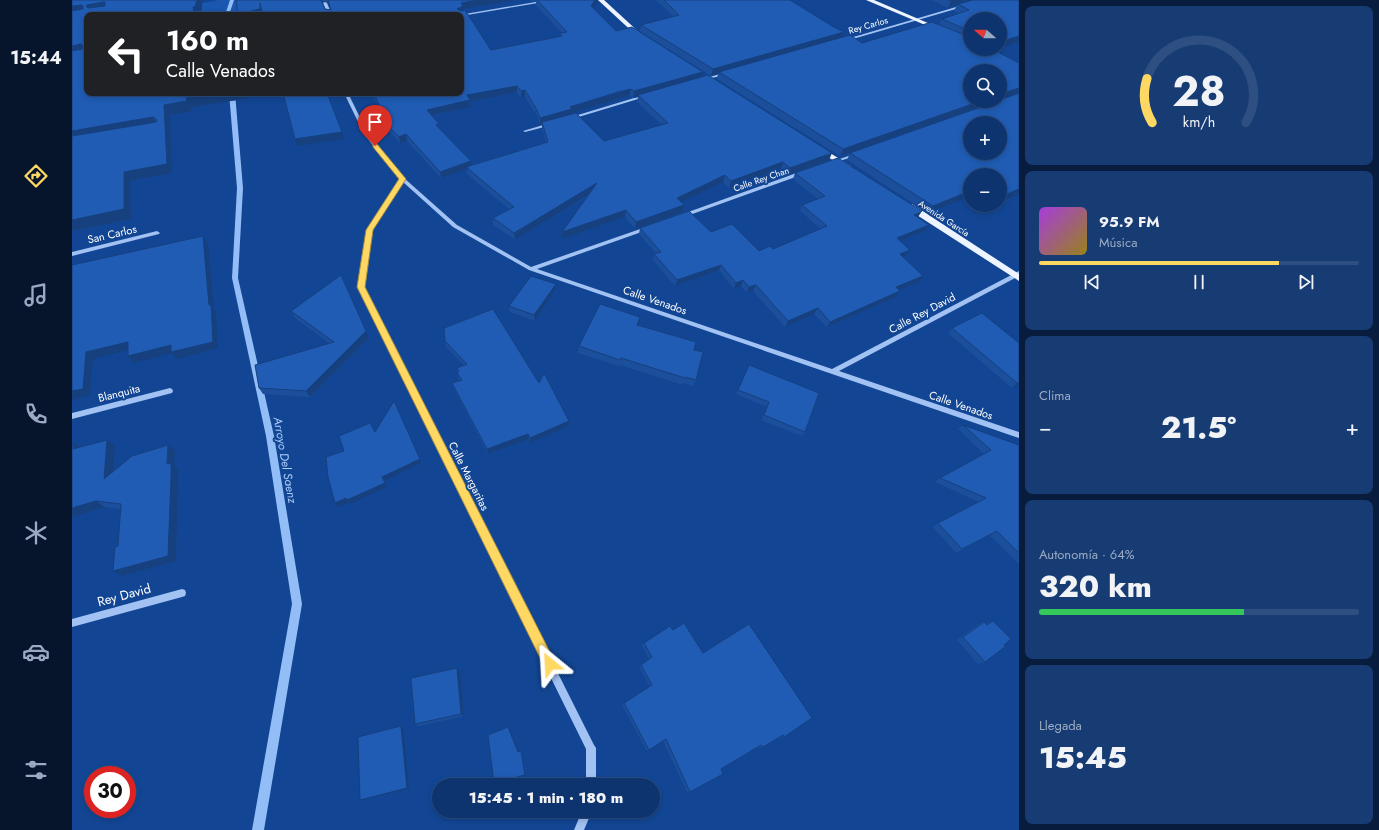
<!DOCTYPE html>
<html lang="es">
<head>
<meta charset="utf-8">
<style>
	body { margin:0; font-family:Jost,sans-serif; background:#173c74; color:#f1f3f6; height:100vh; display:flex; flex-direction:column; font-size:15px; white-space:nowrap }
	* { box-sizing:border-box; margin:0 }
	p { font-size:13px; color:#9baac3 }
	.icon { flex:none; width:22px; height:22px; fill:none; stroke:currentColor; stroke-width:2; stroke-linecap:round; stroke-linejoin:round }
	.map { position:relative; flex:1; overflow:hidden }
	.details { display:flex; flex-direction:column; gap:6px; padding:6px; background:#081d3d; width:360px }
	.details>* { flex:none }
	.guide { position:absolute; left:12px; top:12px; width:380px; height:84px; border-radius:8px; box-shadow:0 2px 6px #0003,0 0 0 1px #2e4f82; background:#202124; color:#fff; overflow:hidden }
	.needle { width:26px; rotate:290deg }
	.tools { position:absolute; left:891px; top:12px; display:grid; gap:8px }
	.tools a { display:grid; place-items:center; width:44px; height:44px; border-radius:50%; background:#0e346f; box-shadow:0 2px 6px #0003,0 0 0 1px #2e4f82; font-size:20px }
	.speed { position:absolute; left:12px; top:766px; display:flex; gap:8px; font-size:20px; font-weight:700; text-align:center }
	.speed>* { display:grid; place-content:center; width:52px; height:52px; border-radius:50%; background:#0e346f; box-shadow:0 2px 6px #0003,0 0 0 1px #2e4f82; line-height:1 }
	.speed .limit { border:6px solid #d22; background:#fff; color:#111 }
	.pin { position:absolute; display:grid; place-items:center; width:34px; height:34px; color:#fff; margin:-41px -17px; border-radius:50% 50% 50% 0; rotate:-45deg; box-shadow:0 0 4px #0007 }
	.pin .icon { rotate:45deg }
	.me { position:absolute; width:44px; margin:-22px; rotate:333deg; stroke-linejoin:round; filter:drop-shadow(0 0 3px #0008) }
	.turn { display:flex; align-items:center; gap:14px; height:84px; padding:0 16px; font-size:18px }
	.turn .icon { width:52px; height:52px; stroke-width:2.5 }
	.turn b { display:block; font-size:28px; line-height:34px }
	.big { font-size:30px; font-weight:800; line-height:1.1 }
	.details .widget { flex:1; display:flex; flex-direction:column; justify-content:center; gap:6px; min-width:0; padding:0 14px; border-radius:8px; background:#173c74 }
	.details .dial { align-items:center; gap:0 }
	.dial svg { height:104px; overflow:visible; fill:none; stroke:#2e4f82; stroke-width:7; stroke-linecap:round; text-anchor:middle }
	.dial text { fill:#f1f3f6; stroke:none }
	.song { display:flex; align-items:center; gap:12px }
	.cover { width:48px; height:48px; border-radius:6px; background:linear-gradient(135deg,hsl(280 70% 55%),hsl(50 70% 35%)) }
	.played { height:4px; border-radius:2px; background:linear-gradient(90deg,#ffd863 75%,#2e4f82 75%) }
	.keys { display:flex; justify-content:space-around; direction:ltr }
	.heat { display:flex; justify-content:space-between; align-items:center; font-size:22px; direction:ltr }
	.charge { height:6px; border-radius:3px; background:linear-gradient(90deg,#34c759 64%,#2e4f82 0) }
	.trip { position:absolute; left:360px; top:778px; width:228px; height:40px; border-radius:20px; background:#0e346f; box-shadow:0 2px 6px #0003,0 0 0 1px #2e4f82; font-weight:800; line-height:40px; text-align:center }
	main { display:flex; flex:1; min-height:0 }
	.dock { display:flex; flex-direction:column; width:72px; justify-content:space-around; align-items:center; background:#06152c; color:#9baac3 }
	.dock .icon { width:28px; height:28px }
	.dock .selected { color:#ffd863 }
	.dock b { font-size:18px; color:#f1f3f6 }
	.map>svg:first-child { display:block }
</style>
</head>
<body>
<main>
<nav class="dock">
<b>15:44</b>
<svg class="icon selected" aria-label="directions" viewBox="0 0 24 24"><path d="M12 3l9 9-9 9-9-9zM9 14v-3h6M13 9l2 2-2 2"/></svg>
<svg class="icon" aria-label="music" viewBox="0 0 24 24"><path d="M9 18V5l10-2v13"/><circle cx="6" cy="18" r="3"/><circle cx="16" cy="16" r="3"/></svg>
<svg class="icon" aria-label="phone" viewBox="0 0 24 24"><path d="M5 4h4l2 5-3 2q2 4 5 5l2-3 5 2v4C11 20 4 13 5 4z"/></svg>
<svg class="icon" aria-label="climate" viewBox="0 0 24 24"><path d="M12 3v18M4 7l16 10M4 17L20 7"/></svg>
<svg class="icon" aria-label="car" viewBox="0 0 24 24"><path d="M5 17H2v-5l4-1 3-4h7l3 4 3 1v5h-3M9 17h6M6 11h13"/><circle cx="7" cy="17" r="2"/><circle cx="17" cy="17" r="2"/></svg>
<svg class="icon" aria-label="filters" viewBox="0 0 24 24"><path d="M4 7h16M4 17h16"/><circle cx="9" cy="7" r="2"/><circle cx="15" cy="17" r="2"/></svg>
</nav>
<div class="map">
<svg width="947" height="830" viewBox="0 0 947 830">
	<rect width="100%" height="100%" fill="#124694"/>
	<path fill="#1a57af" d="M147,0H176L175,15H130V3Z"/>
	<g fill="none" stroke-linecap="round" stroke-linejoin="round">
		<path fill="#93bdf6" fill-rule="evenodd" d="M158,0H162L157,15H153Z
			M157,93H163L171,188L166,278L202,436L230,604L192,830H180L220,604L194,436L160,278L165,188Z"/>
		<path fill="#a1c2f3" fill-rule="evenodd" d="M475,0H484L389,16V15H387Z
			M253,2L255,3L260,15H256L251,3Z
			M891,5L894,6L774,41L771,40Z
			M655,72H657V74L632,80L630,79Z
			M272,93H276L296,134L332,178L385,225L459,267L574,227H578V229L465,269L760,369L947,271V276L767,371L947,432V438L457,270L381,227L331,182L301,230L292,287L522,745L524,748V785H514V749L286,287L295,230L327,179L292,134Z
			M572,95L576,96L500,119L496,118Z
			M478,123L480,124V125L453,132L451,131Z
			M785,153H787V155L761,163L759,162Z
			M730,171L733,173L732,174L612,217H608L607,216L608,215Z
			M85,231L88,233L87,234L0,256V252Z
			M98,388L100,389L101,391L100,393L0,419V413Z
			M110,589L113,590L114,593L113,596L110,597L0,627V619Z
			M510,811H520L512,830H502Z"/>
		<path fill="#edf3ff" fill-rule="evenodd" d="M526,0H532L569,34V36H565Z
			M794,0H802L870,29L865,30Z
			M748,147L750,148L779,166L778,168H772L746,150L745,149Z
			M834,204H840L947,274V281L834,208Z"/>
	</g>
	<path fill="#1c4f9b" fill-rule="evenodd" d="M0,0H131L15,15V93H176V98L119,108L120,111L98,115L100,173L58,181L59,219L0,231Z
		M164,0H445L391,9V11L419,50L488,36V33H490L464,5V1H460L459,0H526V2L521,8L544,31L630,77L757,160L715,175L709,169L657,188L651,182L609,202L610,212L563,229L553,217L490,239L517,195L443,240L421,225V218L437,209L395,174V169L369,178L335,141L328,143L317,131L300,93H389L191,15H166ZM252,1L256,2L259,10L253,9L250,2ZM445,92L449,98L453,97L466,117L468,125L470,124V129L474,142L399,165L367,128L359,116L399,107L398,102ZM558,95L561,98L566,97L565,102L590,125L532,141L500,114V113Z
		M584,0H718L770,37L790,43L867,25L870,19L887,13L882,11L885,5L876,8L860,0H947L928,19H898V49H924L921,50L947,63V93L928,100V71L898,101H924L768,156L645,79L646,74L639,76L568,31L569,25L601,16Z
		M778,153L928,175L856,213L775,160Z
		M723,173L846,217L852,231L828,241L834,256L831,257L851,276L847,282L827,290L824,297L755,327L742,314L713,327L681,291L675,293L669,286L662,289L647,270L603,286L581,260L582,254L584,253L567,234L568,228L639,232L687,251L701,249L749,229L728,211L730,205L746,199L721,179Z
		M484,289L463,321L438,312L437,306Z
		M219,311L297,338L238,397L191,394L187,388L257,343L223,318Z
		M567,324L566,326L622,350L624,380L621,386L611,383V385L548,365L547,366L506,353L507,346Z
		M880,328L947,343V385L940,388L876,333Z
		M373,341L467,383L497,421V426L458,443L457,439L416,454L382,389L380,383L388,381L386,378L385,368L392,365L374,347Z
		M677,365L733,432L730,436L689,420L695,407L664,394Z
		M891,425L947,445V564L918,535L884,553L861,527L866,523L907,502L863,482L868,478L912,454L886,429Z
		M35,440L43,446L42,471L96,445L103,451L102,466L106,469V485L104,561L50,576L46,546L48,509L33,507L0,517L7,447Z
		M921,621L932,645L913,662L906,664L885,640L905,625L912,622L913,624Z
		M677,624L712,737L707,738V737L691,747L686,748L685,747L649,769L618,792H615L591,741L575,751L550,705L552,703L578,687L567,667L569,665L577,659L570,645L572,643L601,630L631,653Z
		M388,671L392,716L347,726L343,724Z"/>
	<path fill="#16407e" d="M125,0H131L128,15H122L121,7Z
		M407,0H445L391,9L392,13L385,9L389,3Z
		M523,0H526V2L518,12L519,6Z
		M884,0H904L886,4L885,5L876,8L879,1Z
		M31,2L36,10L21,14L14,6L15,5Z
		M188,3L191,15H166V14Z
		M10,5L15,14L0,15V6Z
		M772,32L770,38L647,72L646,74L639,76L641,69Z
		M947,36V42L928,48V42Z
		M9,44L15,54L0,56V46Z
		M631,72L629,78L566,95V97L561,98L562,91Z
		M445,86V92L398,102L399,107L356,116L355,110L395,95Z
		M947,88V93L928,100V94Z
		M559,89L558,95L500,113V116L470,122V124L468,125V118L498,107Z
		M453,90V97L449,98V91Z
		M145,93H176V98L119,108L120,111L98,115L100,173L58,181L59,219L0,231V220L52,172L95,164L92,105L114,98Z
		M909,101H924L768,156L771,149Z
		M81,117L87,127L0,142V131Z
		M270,132L272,139L225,146L223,139Z
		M334,134L335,141L328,143L327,137Z
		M760,153L757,160L715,175L718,168Z
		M399,161V168L394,167L395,169L369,178L368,172Z
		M711,162L709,169L657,188L659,181Z
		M653,175L651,182L603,205L605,198Z
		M525,183L524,190L443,240L442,233Z
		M947,189V194L928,202V197Z
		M898,191V196L856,213L861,206Z
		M612,205L610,212L563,229L564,222Z
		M554,210L553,217L490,239V232Z
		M850,211L846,217L842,215Z
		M857,225L852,231L821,244L825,238Z
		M131,236L136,243L142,309L144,312L146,348L105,359L100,353L62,363L56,356L99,345L137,305Z
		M838,250L834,256L824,259L828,254Z
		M649,265L647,270L603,286L605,280Z
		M851,276L847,282L820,293L824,287Z
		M671,280L669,286L662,289L664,283Z
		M484,284V289L463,321L462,315Z
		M684,285L681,291L675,293L677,287Z
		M828,291L824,297L755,327L758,322Z
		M746,308L742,314L713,327L716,321Z
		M568,317L567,324L563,332L565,325Z
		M294,331L297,338L238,397L234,391Z
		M56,342L63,348L21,359L18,395L0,400V391L14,352Z
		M945,383H947V385L940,388Z
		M497,421V426L458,443V438Z
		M456,434L457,439L416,454L415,449Z
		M35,440L43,446L41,485L32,479Z
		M1,443L10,449H1Z
		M96,445L103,451L102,466L106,469V485L104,561L50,576L41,571L95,464Z
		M348,459L349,463L312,481L315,487L278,504L277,502L266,507L263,503L310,477Z
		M24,501L33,507L0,517V508Z
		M385,668L388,671L392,716L389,714Z
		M329,726L331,727L337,788L292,799L288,800Z"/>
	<path fill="#205cb4" stroke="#16407e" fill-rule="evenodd" d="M0,0H125L123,7H121L122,15H15V93H145L114,98L115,101L92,105L95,164L52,172V209L0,220V136L84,122L85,120L81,117L0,131V51L10,49L11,46L9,44L0,46V11L11,9V6L10,5L0,6ZM31,2H33V6L16,8L14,6L15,5Z
		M164,0H249L253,9L259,10L256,0H407L389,3L391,6L385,9L389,11L393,10L419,50L490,36L488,33L495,32L465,0H523L519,6L544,31L560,27L631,72L562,91L559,89L546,92L498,107L500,109L468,118L465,110L453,90L449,91L445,86L395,95L398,100L355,110L367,124L364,125L399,161L368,172L334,134L327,137L315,125L302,93H389V15H191L188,3V9L166,14Z
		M592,0H718L760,26L772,32L641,69L569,25L607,15Z
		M876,0H884L879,1Z
		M901,0H947V36L928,42V19H898V31L870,19L897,10L886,4Z
		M860,22L898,37V49H920L947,63V88L928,94V71H898V101H909L771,149L647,72L778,35L790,43Z
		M636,75L760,153L718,168L711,162L659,181L653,175L605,198L612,205L564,222L554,210L490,232L525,183L442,233L421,218L442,207L394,167L476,142L470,122L504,113L532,141L596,123L566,95Z
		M211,93H255L270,132L223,139Z
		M947,93V189L928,197V175H898V191L861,206L778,153L926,101H928V100ZM898,123H928V153H898Z
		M766,158L850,211L842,215L857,225L825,238L838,250L828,254L851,276L824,287L828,291L758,322L746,308L716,321L684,285L677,287L671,280L664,283L649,265L605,280L582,254L589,252L568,228L617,211L639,232L660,224L687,251L698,246L701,249L755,226L730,205L753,196L723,173Z
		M131,236L137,305H139L141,342L99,352V345L56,356V342L14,352L11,389L0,391V265Z
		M269,275L294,331L234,391L187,388L183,365L262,342L219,311Z
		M459,276L484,284L462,315L437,306Z
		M528,304L568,317L565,325L624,342L622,350L631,352L624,380L613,377V378L549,358L548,360L507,346Z
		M421,309L467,383L472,373L497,421L458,438L456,434L415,449L380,383L390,380L385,373L387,372L385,368L395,364L373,341L372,328Z
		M910,313L947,343V383H945L880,328Z
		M677,365L747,393L733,432L692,415L697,402L666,390Z
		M322,401L348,459L310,477L313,483L275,500L274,498L263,503L256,477L254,457L272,451L267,436L298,423L303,432Z
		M891,425L947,445V553L925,531L890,549L866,523L914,498L868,478L919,450Z
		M35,440L32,479L60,456L96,445L95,464L99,463V479L96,556L41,571L43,547L46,546L49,504L24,501L0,508V443H1V449Z
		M921,621L939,639L932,645L934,646L913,662L891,637L912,622L915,625Z
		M612,623L631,653L677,624L740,718L712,737L711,735L691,747L689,745L649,769L651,774L618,792L594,739L577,750L552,703L580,685L569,665L580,657L572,643L598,626L601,630Z
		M385,668L389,714L343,724L339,678Z
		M329,726L335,788L288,800L286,737Z
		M436,727L446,752L449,751L453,775L422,783L416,735Z"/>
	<path fill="#ffd863" stroke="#a68c40" d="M301,144H305L334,179L301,230L293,287L482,660L483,664L482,668L478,670L473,668L285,287L294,230L327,179L301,147Z"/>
	<g text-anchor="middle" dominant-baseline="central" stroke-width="4" stroke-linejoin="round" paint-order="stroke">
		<g font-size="9" fill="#fff" stroke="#124694">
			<text transform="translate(796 25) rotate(-16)">Rey Carlos</text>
			<text transform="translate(689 179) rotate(-19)">Calle Rey Chan</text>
			<text transform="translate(872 218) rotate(33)">Avenida García</text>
		</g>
		<g font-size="11" fill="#fff" stroke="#124694">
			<text transform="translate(40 234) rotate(-13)">San Carlos</text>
			<text transform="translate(583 300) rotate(19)">Calle Venados</text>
			<text transform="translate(850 313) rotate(-28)">Calle Rey David</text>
			<text transform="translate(47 393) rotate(-14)">Blanquita</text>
			<text transform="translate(889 405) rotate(19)">Calle Venados</text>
			<text transform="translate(397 476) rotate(63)">Calle Margaritas</text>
		</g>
		<g font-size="12" font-style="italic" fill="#adcdf9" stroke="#124694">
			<text transform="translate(213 460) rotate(80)">Arroyo Del Saenz</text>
		</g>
		<g font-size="13" fill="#fff" stroke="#124694">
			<text transform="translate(52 595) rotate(-15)">Rey David</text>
		</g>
	</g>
</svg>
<div class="tools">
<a><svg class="needle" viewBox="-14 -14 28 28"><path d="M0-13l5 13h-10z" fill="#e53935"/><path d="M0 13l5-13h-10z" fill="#9baac3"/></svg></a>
<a><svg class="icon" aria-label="search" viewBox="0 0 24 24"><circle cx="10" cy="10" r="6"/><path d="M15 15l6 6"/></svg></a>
<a>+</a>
<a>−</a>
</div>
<div class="speed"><div class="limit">30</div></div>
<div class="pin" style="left:303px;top:146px;background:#d93025"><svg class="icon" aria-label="arrive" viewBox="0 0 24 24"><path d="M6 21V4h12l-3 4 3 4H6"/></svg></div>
<svg class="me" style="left:478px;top:664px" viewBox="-20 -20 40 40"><path d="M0-17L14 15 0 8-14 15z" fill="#ffd863" stroke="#fff" stroke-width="4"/></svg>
<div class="trip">15:45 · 1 min · 180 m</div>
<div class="guide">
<div class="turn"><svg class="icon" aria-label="left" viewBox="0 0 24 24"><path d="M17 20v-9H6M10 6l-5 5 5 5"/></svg><div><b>160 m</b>Calle Venados</div></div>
</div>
</div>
<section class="details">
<div class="widget dial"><svg viewBox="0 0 100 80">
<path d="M14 69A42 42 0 1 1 86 69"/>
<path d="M14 69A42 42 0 0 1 10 35" stroke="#ffd863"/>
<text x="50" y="56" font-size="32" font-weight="700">28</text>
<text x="50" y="72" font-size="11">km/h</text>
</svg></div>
<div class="widget">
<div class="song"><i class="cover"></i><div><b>95.9 FM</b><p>Música</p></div></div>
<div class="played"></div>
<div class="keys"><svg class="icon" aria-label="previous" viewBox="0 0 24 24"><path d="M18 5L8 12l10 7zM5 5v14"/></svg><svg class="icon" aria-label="pause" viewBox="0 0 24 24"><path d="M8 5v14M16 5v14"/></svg><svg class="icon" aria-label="next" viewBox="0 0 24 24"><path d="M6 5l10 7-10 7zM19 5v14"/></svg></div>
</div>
<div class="widget"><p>Clima</p>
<div class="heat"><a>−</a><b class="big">21.5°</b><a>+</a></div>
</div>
<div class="widget"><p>Autonomía · 64%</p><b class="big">320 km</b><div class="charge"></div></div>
<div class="widget"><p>Llegada</p><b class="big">15:45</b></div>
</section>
</main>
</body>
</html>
